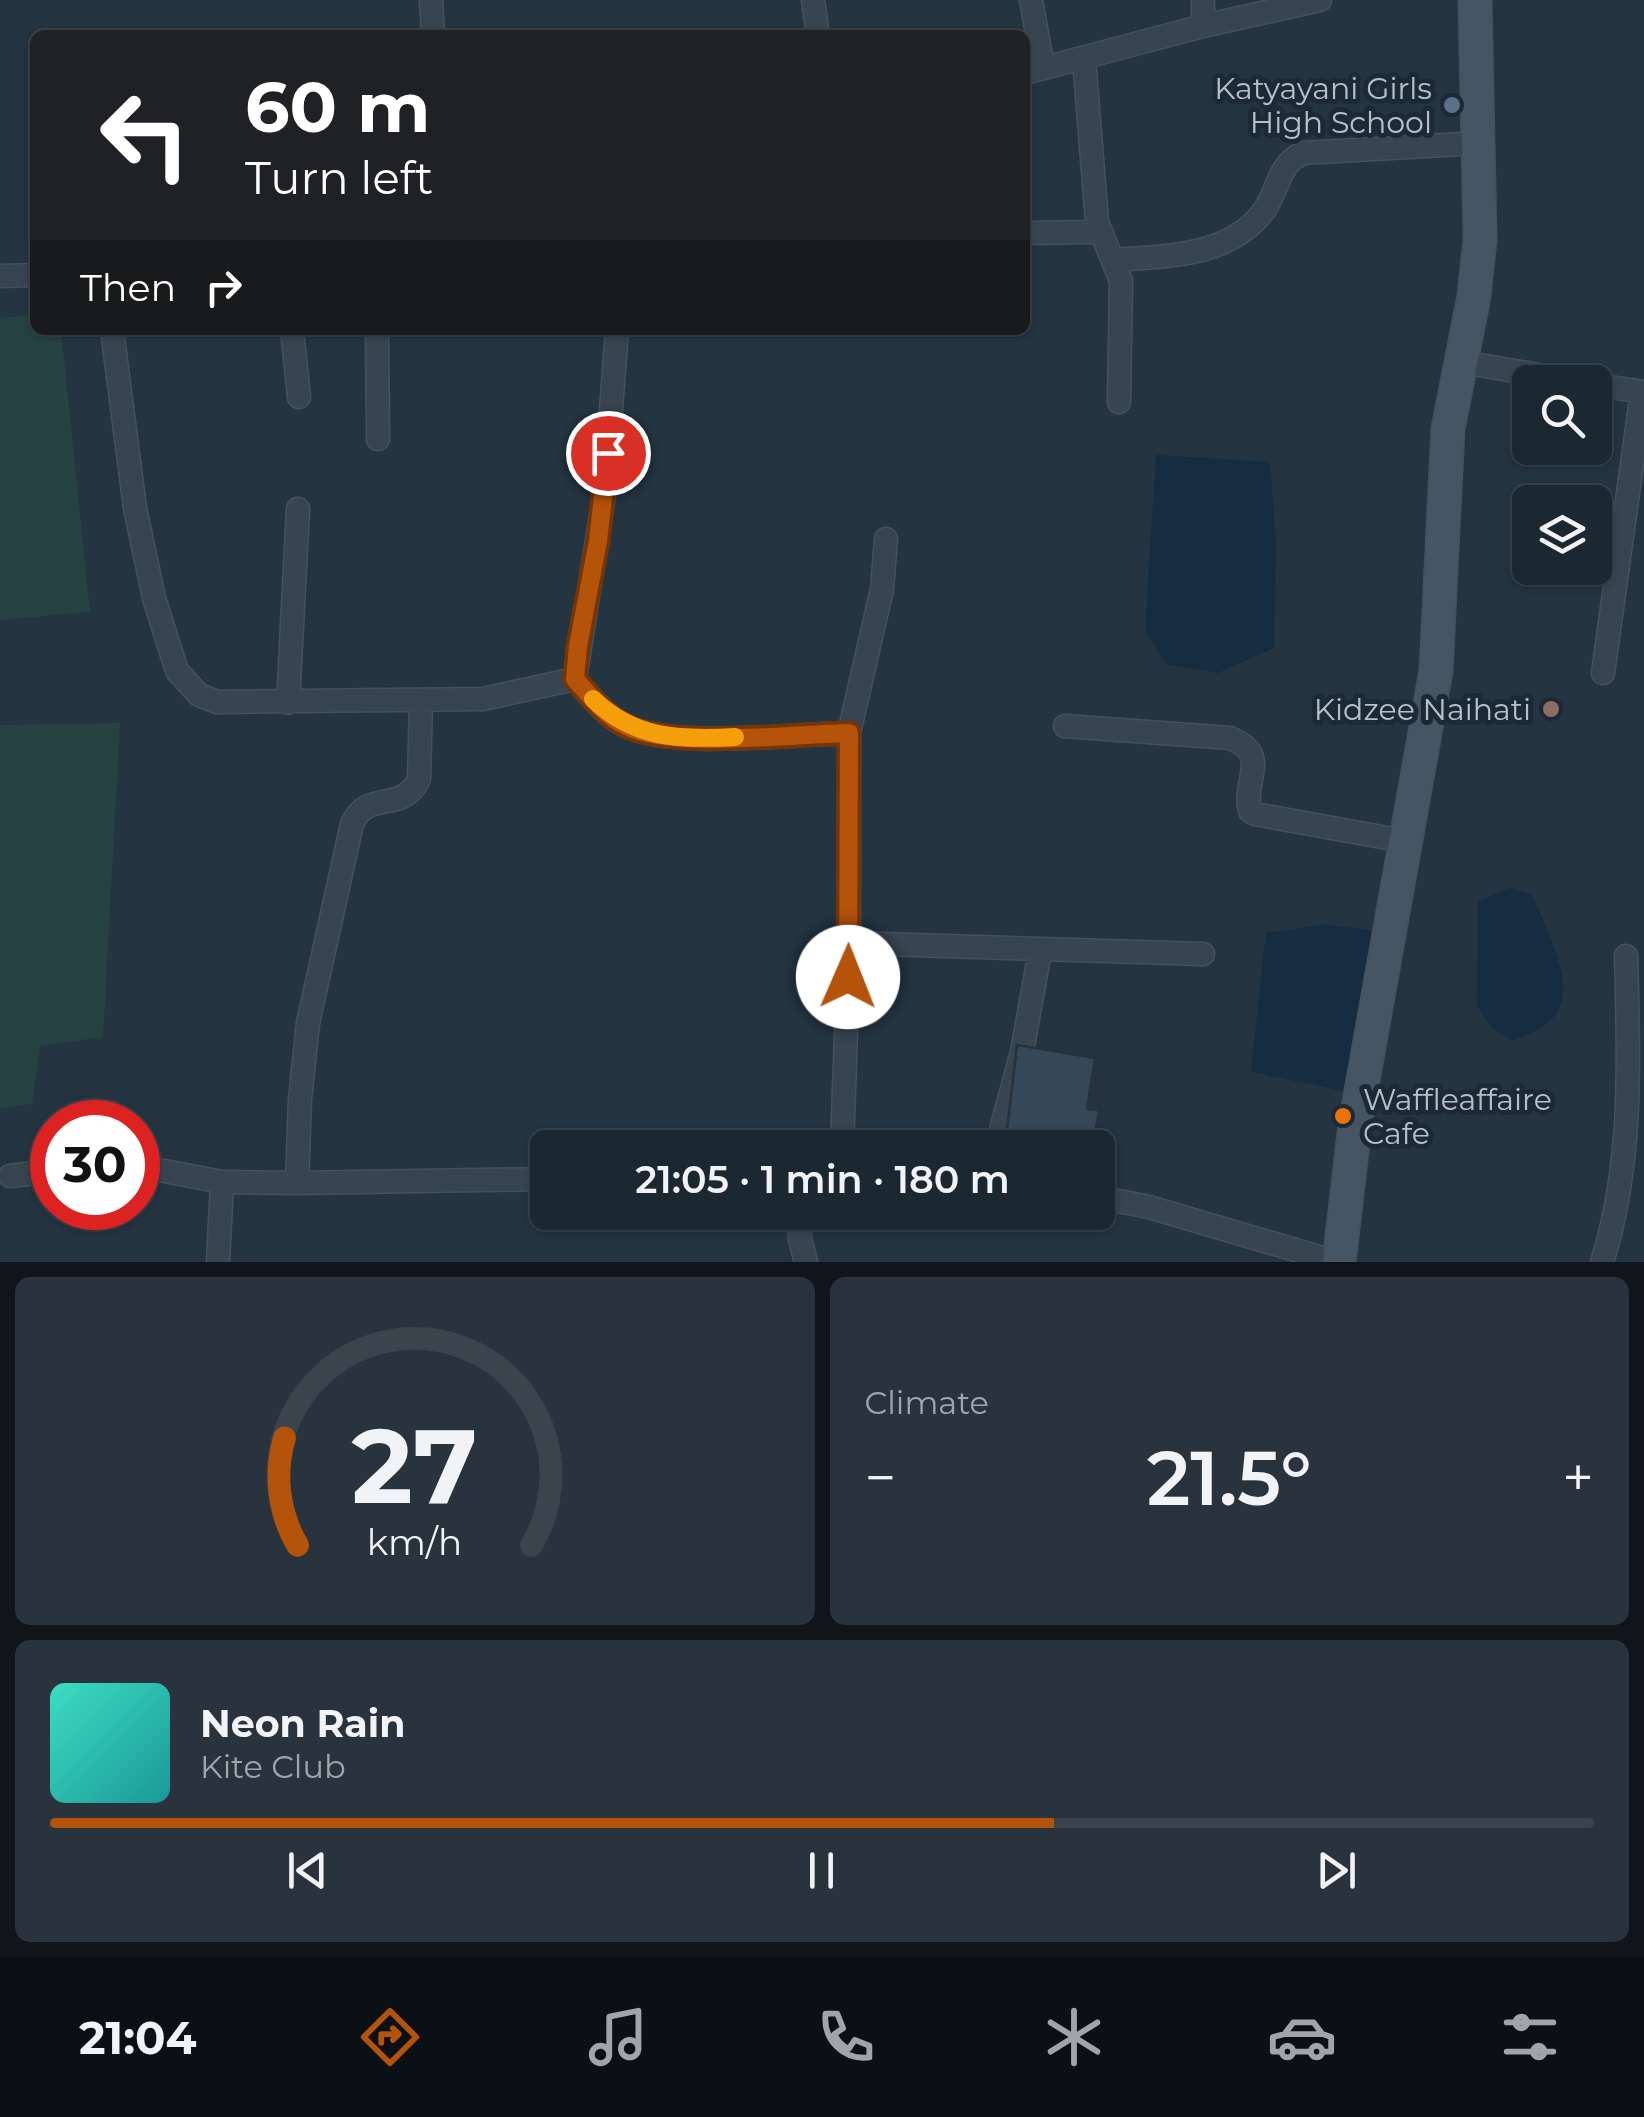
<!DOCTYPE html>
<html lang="en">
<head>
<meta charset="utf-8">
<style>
	body { margin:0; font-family:Montserrat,sans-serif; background:#28333d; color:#f1f3f6; height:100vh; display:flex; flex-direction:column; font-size:38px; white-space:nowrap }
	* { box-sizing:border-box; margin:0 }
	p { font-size:32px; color:#a0a5ab }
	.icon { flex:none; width:55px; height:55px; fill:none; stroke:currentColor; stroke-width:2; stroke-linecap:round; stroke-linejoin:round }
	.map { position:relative; height:1262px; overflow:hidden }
	.side { display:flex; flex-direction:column; gap:15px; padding:15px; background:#0f151b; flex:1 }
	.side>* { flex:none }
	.hud { position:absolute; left:30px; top:30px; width:1000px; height:305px; border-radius:15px; box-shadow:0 2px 8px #0004,0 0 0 2px #39444d; background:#202124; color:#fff; overflow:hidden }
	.controls { position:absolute; left:1512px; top:365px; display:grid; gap:20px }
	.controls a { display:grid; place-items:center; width:100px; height:100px; border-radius:15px; background:#1b2731; box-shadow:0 2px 8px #0004,0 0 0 2px #39444d; font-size:50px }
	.speed { position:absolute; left:30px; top:1100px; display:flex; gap:20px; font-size:50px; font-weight:700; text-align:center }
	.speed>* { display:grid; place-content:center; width:130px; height:130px; border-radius:50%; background:#1b2731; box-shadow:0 2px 8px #0004,0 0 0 2px #39444d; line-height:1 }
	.speed .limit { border:15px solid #d22; background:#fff; color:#111 }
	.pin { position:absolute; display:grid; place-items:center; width:85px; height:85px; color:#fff; margin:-42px; border:5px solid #fff; border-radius:50%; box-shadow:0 2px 10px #0007 }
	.me { position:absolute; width:110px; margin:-55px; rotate:1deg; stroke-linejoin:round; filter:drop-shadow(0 0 8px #0008) }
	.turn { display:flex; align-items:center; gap:35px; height:210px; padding:0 50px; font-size:45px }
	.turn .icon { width:130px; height:130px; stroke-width:2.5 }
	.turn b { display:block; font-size:70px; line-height:85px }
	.then { display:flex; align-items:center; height:95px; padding:0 50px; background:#0003; gap:20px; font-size:38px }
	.big { font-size:75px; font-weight:600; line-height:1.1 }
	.side .tile { flex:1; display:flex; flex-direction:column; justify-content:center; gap:15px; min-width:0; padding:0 35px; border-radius:15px; background:#28333d }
	.side .dial { align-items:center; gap:0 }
	.dial svg { height:260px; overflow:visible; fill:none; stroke:#39444d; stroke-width:7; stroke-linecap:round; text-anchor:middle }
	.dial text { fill:#f1f3f6; stroke:none }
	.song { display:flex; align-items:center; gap:30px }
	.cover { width:120px; height:120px; border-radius:15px; background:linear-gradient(135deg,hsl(170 70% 55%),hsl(180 70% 35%)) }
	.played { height:10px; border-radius:5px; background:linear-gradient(90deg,#b45309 65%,#39444d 65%) }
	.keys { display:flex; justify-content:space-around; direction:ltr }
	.heat { display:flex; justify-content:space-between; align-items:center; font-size:55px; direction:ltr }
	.side .tiles { flex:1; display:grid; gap:15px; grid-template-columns:1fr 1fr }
	.tile:last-child { grid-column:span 2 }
	.trip { position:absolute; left:530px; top:1130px; width:585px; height:100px; border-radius:15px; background:#1b2731; box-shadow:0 2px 8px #0004,0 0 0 2px #39444d; font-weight:600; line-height:100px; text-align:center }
	.dock { display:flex; height:160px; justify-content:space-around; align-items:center; background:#0b1014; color:#a0a5ab }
	.dock .icon { width:70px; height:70px }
	.dock .current { color:#b45309 }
	.dock b { font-size:45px; color:#f1f3f6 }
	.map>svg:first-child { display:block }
</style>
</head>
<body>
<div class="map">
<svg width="1644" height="1262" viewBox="0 0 1644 1262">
	<rect width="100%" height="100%" fill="#243441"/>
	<path fill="#264242" d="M35,315V330H61L90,612L0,620V318Z
		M120,723L103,1037L40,1046L32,1104L0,1108V725Z"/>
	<path fill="#162c40" d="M1156,455L1270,462L1276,545L1274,648L1218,673L1167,665L1145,630Z
		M1509,888L1533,895C1555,956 1598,1015 1511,1041L1490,1026L1477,1006L1478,902Z
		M1326,924L1380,932L1351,1085L1344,1091L1251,1072L1266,933Z"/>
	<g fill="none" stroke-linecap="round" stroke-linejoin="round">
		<defs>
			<path id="street" d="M431,0L433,35
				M813,0L818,35
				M1031,0L1043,67
				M1203,0V26
				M1084,58L1097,222L1121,281L1119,402
				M1025,73L1203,26L1320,0
				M1025,233L1100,232
				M1115,260C1166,256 1232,257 1265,209C1279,188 1278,164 1303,153L1479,143
				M0,276L35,275
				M112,330L135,508L154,598L177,671L199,695L217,702L483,699L575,679
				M292,330L299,397
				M377,330L378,439
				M617,330L605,489L575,679C590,696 605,716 626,726C673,749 794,734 849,733V943L842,1148
				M1462,362L1580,382
				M1595,385L1644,392
				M1603,673L1642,392
				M421,702L419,779C402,815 368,788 352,824L308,1023L300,1099L297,1183L548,1179
				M288,703L298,509
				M1065,726L1230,738C1272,755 1242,779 1250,811L1255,814L1404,841
				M849,733L882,589L886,539
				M849,943L1203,954
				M996,1148L1022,1052L1040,951
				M138,1166L222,1182
				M10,1176L52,1171
				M1098,1197L1149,1207L1336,1262
				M799,1212L800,1239L806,1262
				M218,1262L222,1182L297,1183
				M1602,1262C1633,1165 1629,1056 1626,956"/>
			<path id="secondary" d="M1339,1262L1355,1125L1436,671L1448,429L1474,296L1480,239L1475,0"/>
		</defs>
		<use href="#street" stroke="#45515d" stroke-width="25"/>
		<use href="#secondary" stroke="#45515d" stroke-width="35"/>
		<use href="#street" stroke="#384551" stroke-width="22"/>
		<use href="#secondary" stroke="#465564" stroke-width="32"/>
	</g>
	<path fill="#2e3e4b" d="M1105,1087L1101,1116L1109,1138L1102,1186L1098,1185V1148H1009L1006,1139Z"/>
	<path fill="#26323d" d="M1095,1058L1105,1087L1101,1116L1109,1138L1102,1186L1098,1173V1148H1093L1087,1109Z"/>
	<path fill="#364857" stroke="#26323d" stroke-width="2.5" d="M1017,1045L1095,1058L1087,1109L1099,1110L1093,1148H1045L1006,1139Z"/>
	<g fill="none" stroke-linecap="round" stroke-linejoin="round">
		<defs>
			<path id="route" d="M608,453L598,541L578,646L575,679C590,696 606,716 626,726C672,749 794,734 849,733L848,977"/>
		</defs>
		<use href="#route" stroke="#753606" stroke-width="25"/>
		<use href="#route" stroke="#b45309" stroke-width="18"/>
		<path stroke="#f59e0b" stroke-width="18" d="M593,699C634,739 680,740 735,737"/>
	</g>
	<circle fill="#5c6f8a" stroke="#1d2a36" stroke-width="4" cx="1452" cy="105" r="10"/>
	<circle fill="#8d6e63" stroke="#1d2a36" stroke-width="4" cx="1551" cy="709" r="10"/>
	<circle fill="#e8710a" stroke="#1d2a36" stroke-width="4" cx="1343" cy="1116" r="10"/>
	<g text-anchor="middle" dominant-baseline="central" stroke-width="10" stroke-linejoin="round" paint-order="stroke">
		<g font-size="30" fill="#b5c0cb" stroke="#1d2a36" text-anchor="end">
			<text x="1432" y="88">Katyayani Girls<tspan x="1432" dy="34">High School</tspan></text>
			<text x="1531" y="709">Kidzee Naihati</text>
			<text x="1363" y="1099" text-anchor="start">Waffleaffaire<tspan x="1363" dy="34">Cafe</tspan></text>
		</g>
	</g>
</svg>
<div class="controls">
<a><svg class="icon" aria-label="search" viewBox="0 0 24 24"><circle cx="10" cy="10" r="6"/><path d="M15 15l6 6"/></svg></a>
<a><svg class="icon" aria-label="layers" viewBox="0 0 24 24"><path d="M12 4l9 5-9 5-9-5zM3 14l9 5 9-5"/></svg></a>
</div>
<div class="speed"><div class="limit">30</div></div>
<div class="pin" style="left:608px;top:453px;background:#d93025"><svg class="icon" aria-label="arrive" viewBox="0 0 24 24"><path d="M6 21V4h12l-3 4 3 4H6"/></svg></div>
<svg class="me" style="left:848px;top:977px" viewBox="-20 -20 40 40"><circle r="19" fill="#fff"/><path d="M0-13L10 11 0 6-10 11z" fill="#b45309"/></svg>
<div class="trip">21:05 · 1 min · 180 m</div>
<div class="hud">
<div class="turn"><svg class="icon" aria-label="left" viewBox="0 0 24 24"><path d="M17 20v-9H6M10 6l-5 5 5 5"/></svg><div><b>60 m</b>Turn left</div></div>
<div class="then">Then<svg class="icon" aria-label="right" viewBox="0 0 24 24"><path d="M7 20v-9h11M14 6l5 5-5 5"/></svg></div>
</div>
</div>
<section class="side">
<div class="tiles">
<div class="tile dial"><svg viewBox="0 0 100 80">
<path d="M14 69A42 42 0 1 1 86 69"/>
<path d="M14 69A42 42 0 0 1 10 36" stroke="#b45309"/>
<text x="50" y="56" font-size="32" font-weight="700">27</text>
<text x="50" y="72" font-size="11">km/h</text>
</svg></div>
<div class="tile"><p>Climate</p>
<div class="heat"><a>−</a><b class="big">21.5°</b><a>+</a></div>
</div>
<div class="tile">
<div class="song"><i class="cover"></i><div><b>Neon Rain</b><p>Kite Club</p></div></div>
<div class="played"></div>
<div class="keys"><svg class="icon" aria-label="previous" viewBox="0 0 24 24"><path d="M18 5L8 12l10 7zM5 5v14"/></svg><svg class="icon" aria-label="pause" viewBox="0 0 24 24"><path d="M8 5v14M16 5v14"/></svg><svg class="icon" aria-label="next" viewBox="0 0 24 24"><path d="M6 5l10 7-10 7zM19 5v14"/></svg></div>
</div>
</div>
</section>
<nav class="dock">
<b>21:04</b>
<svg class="icon current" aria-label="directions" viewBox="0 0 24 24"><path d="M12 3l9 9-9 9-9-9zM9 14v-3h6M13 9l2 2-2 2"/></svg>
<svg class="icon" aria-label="music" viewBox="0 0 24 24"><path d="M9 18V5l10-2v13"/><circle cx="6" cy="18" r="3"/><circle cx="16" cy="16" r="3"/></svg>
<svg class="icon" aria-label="phone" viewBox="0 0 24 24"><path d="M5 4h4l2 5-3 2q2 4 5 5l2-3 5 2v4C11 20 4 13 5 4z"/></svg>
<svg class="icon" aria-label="climate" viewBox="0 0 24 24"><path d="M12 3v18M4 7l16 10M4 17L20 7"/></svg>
<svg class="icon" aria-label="car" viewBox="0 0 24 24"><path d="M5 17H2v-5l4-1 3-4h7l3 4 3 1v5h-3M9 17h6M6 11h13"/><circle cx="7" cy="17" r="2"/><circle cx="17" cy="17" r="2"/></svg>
<svg class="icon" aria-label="filters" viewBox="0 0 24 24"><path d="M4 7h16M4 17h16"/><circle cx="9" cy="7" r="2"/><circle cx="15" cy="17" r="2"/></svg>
</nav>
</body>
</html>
